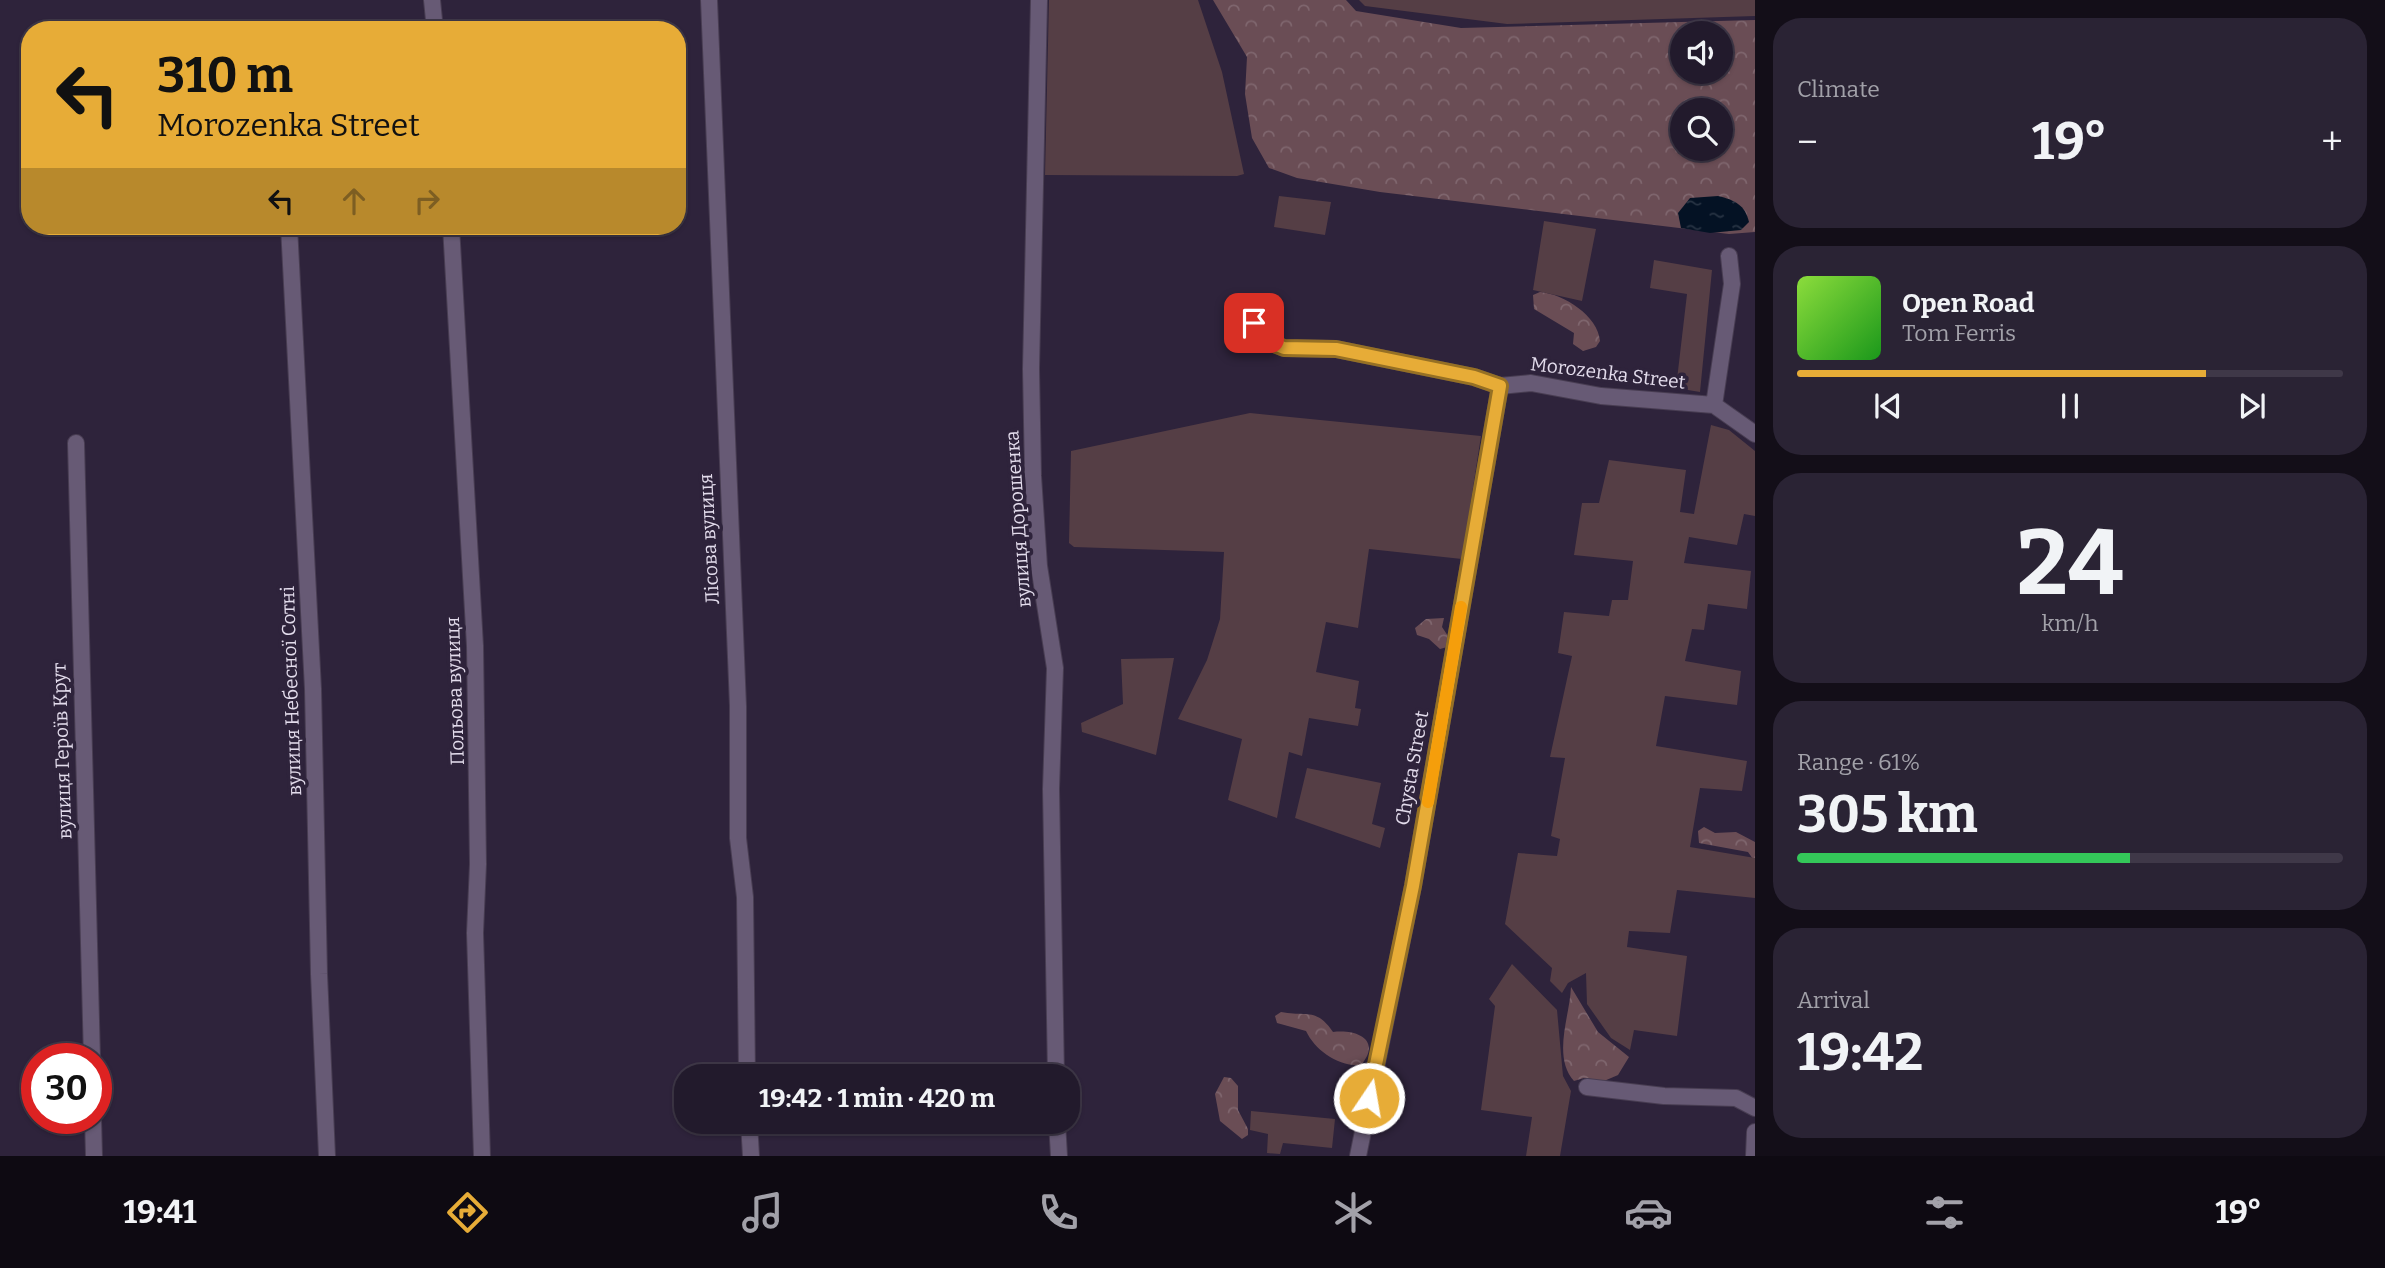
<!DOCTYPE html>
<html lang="en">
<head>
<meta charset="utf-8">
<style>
	body { margin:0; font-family:Bitter,serif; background:#2a2334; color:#f1f3f6; height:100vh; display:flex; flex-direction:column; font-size:26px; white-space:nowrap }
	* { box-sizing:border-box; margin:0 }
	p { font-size:23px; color:#a2a1a9 }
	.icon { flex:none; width:38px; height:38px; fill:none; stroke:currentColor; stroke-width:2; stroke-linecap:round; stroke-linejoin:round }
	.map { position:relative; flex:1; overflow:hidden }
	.panel { display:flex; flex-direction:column; gap:18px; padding:18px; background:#130e18; width:630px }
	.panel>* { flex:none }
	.banner { position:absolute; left:21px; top:21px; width:665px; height:214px; border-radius:28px; box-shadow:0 2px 5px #0004,0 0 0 2px #3f3848; background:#e7ac37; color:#111; overflow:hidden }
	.buttons { position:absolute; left:1670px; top:21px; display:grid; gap:14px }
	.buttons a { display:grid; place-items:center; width:63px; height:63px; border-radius:50%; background:#221a2c; box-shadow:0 2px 5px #0004,0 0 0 2px #3f3848; font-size:35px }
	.speed { position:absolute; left:21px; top:1043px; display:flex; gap:14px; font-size:35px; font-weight:700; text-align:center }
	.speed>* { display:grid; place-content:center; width:91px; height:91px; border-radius:50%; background:#221a2c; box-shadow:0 2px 5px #0004,0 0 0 2px #3f3848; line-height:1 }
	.speed .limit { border:10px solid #d22; background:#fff; color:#111 }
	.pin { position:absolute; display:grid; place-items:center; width:60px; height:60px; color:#fff; margin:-30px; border-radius:14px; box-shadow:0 4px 10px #0006 }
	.me { position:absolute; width:77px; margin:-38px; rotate:12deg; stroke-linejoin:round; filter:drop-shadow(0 0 5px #0008) }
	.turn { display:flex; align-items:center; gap:24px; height:147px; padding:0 21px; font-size:32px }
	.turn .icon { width:91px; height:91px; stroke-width:2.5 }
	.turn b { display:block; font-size:49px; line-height:60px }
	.lanes { display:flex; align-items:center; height:66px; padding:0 21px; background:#0003; justify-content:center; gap:35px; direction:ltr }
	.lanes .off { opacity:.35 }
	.big { font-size:52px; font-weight:700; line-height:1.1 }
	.panel .tile { flex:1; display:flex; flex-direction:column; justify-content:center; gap:10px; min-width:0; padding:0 24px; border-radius:28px; background:#2a2334 }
	.panel .dial { align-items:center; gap:0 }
	.dial b { font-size:91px; line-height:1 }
	.song { display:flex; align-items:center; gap:21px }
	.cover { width:84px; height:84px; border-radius:10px; background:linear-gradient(135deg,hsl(90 70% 55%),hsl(120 70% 35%)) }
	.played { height:7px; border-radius:4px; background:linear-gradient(90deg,#e7ac37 75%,#3f3848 75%) }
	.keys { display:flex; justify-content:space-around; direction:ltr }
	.heat { display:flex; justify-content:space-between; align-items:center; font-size:38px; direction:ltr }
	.charge { height:10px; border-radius:5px; background:linear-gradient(90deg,#34c759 61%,#3f3848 0) }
	.trip { position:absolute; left:674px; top:1064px; width:406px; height:70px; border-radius:28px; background:#221a2c; box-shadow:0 2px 5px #0004,0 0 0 2px #3f3848; font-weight:700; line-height:70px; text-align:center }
	.dock { display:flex; height:112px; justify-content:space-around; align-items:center; background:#0e0a12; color:#a2a1a9 }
	.dock .icon { width:49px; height:49px }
	.dock .active { color:#e7ac37 }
	.dock b { font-size:32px; color:#f1f3f6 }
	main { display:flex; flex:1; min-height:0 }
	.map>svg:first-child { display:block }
</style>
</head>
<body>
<main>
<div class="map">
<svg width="1755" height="1156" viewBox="0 0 1755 1156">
	<defs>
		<pattern id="forest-crowns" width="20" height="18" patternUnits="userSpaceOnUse" patternTransform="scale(1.75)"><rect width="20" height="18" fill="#6a4d55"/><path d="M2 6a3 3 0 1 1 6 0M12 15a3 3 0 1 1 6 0" fill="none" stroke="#7f666e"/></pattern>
		<pattern id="water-ripples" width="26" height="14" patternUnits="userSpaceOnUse" patternTransform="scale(1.75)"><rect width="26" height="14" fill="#041224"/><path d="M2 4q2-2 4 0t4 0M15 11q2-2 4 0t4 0" fill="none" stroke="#283444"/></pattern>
	</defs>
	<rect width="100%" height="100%" fill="#2e233b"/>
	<path fill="url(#forest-crowns)" fill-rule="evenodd" d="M1213,0H1346L1356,11L1461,28L1755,20V232L1729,234L1380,192L1297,178L1269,168L1252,138L1245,94L1247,57ZM1682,33H1720V72H1682ZM1682,110H1720V149H1682Z
		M1540,292C1564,294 1598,316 1600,341L1596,347L1583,351L1573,344L1574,333L1534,309L1533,295Z
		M1444,618L1442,627L1448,636L1447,647L1440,649L1429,639L1417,635L1415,628L1426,619Z
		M1704,827L1715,833L1736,832L1755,842V862L1748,852L1699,843L1698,831Z
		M1571,987L1598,1032L1629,1057L1618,1075L1604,1081L1584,1078L1574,1081C1552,1056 1570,1016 1571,987Z
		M1281,1012C1306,1017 1316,1007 1333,1032C1357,1029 1382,1040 1361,1065C1338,1067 1315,1050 1306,1031L1277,1023L1275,1016Z
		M1224,1077L1231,1078L1238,1086V1110L1248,1129V1135L1242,1139L1220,1121L1215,1094Z"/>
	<path fill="#553e45" d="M1049,0H1198L1222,72L1244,174L1237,176L1045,175Z
		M1359,0H1755V16L1507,24L1365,6Z
		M1279,196L1331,202L1325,235L1274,227Z
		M1544,221L1596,229L1582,301L1533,290Z
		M1654,260L1712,270L1700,392L1676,388L1687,294L1650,288Z
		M1250,413L1481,436L1462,559L1369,549L1358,628L1326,622L1316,672L1359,681L1355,708L1361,709L1358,726L1309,718L1302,756L1289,752L1277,818L1228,800L1242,739L1178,719L1207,660L1220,619L1224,552L1074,547L1069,543L1071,451Z
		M1711,425L1729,430L1755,451V516L1744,514L1737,545L1689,537L1684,563L1751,571L1747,609L1708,604L1704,630L1692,629L1685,661L1741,671L1737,705L1665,696L1656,746L1747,761L1742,791L1700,788L1690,847L1755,858V898L1677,890L1670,933L1629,931L1627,947L1687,956L1677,1036L1634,1030L1630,1050L1611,1038L1587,1004L1586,973L1568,983L1562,993L1550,981L1552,968L1505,924L1518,853L1557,856L1560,839L1551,836L1565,758L1550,757L1572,656L1558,653L1564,612L1609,616L1612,600H1628L1633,561L1574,555L1582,503H1599L1609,460L1686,470L1680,512L1694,514Z
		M1174,658L1156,755L1082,732L1081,723L1123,704L1121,659Z
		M1307,768L1381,783L1372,824L1385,828L1380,848L1295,818Z
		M1512,964L1557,1010L1563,1076L1571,1091L1560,1156H1526L1532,1117L1481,1110L1495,1006L1489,999Z
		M1251,1111L1335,1119L1332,1148L1283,1143L1280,1154L1267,1153L1268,1134L1250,1130Z"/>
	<path fill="url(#water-ripples)" d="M1718,196C1735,200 1745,205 1749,222L1741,230L1710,233L1681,228L1678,213L1690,198Z"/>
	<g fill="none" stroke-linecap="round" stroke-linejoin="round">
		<defs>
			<path id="minor" d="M432,0L435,30
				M709,0L738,706V838L745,897L747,1076
				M1039,0L1031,369L1033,476L1039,566L1055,668L1051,789L1056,1076
				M289,226L313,689L319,974L327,1156
				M451,226L475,646L478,864L475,933L482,1156
				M1254,323L1264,340L1284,348L1336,349L1474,377L1500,386L1531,383L1601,396L1714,405L1755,434
				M1714,405L1732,284L1729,256
				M76,443L92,1059
				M1587,1087L1664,1096L1736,1098L1755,1108
				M93,1118L94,1156
				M749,1122L751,1156
				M1057,1122L1059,1156
				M1358,1156L1413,886L1500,386
				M1754,1156L1755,1132"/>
		</defs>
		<use href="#minor" stroke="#483d52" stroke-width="18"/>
		<use href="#minor" stroke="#675a75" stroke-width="16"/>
	</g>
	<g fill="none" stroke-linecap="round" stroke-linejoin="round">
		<defs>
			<path id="route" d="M1254,323L1264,340L1284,348L1336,349L1474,377L1500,386L1413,886L1369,1098"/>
		</defs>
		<use href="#route" stroke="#967024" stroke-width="18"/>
		<use href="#route" stroke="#e7ac37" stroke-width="12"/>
		<path stroke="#f59e0b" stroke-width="12" d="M1428,802L1461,607"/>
	</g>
	<g text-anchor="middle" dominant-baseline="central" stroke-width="7" stroke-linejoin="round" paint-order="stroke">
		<g font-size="19" fill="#e3dcec" stroke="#2e233b">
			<text transform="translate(1608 373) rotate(7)">Morozenka Street</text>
			<text transform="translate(1018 519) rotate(-94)">вулиця Дорошенка</text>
			<text transform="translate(709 539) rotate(-93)">Лісова вулиця</text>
			<text transform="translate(291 691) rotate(-92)">вулиця Небесної Сотні</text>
			<text transform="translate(455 691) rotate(-92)">Польова вулиця</text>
			<text transform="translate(62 751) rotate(-92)">вулиця Героїв Крут</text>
			<text transform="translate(1412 768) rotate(-80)">Chysta Street</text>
		</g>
	</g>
</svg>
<div class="buttons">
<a><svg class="icon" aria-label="sound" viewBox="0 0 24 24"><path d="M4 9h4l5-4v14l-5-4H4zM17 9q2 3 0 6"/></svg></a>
<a><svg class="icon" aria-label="search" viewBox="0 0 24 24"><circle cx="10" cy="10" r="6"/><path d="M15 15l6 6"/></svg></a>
</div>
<div class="speed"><div class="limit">30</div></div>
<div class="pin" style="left:1254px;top:323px;background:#d93025"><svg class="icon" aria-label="arrive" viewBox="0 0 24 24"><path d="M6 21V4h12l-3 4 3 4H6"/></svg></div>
<svg class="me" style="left:1369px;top:1098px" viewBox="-20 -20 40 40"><circle r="17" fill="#e7ac37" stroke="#fff" stroke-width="3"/><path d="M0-11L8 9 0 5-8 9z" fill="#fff"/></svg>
<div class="trip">19:42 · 1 min · 420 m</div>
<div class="banner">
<div class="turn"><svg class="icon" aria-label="left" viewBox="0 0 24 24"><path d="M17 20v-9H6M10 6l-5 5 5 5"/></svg><div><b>310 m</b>Morozenka Street</div></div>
<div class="lanes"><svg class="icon" aria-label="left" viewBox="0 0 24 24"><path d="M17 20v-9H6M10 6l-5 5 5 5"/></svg><svg class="icon off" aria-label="ahead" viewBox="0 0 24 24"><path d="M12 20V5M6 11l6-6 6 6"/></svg><svg class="icon off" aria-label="right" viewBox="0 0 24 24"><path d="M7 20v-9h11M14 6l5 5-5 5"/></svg></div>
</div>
</div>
<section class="panel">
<div class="tile"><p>Climate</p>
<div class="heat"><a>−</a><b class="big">19°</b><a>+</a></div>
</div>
<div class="tile">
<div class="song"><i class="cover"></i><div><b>Open Road</b><p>Tom Ferris</p></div></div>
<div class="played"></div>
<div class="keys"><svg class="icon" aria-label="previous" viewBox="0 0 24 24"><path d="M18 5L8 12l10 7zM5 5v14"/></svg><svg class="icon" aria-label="pause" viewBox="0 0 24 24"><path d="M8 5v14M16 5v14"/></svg><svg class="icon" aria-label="next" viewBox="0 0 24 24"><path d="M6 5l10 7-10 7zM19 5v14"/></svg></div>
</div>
<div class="tile dial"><b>24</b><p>km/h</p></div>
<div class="tile"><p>Range · 61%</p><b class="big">305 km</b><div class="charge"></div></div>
<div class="tile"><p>Arrival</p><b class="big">19:42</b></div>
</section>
</main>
<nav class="dock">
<b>19:41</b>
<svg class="icon active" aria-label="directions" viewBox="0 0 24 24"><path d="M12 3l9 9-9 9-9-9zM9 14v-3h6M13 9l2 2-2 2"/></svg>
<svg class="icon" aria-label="music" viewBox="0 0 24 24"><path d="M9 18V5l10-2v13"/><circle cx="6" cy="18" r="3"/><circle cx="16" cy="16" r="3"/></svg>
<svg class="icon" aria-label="phone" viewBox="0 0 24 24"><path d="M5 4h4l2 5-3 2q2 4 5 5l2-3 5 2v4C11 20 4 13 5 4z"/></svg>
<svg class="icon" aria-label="climate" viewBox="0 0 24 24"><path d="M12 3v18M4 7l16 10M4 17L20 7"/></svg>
<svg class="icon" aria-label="car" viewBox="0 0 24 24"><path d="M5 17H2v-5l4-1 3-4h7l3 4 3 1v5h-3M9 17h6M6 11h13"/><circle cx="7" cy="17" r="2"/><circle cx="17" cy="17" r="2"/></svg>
<svg class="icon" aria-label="filters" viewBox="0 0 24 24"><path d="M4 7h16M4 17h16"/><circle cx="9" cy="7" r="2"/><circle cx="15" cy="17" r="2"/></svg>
<b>19°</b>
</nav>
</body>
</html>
